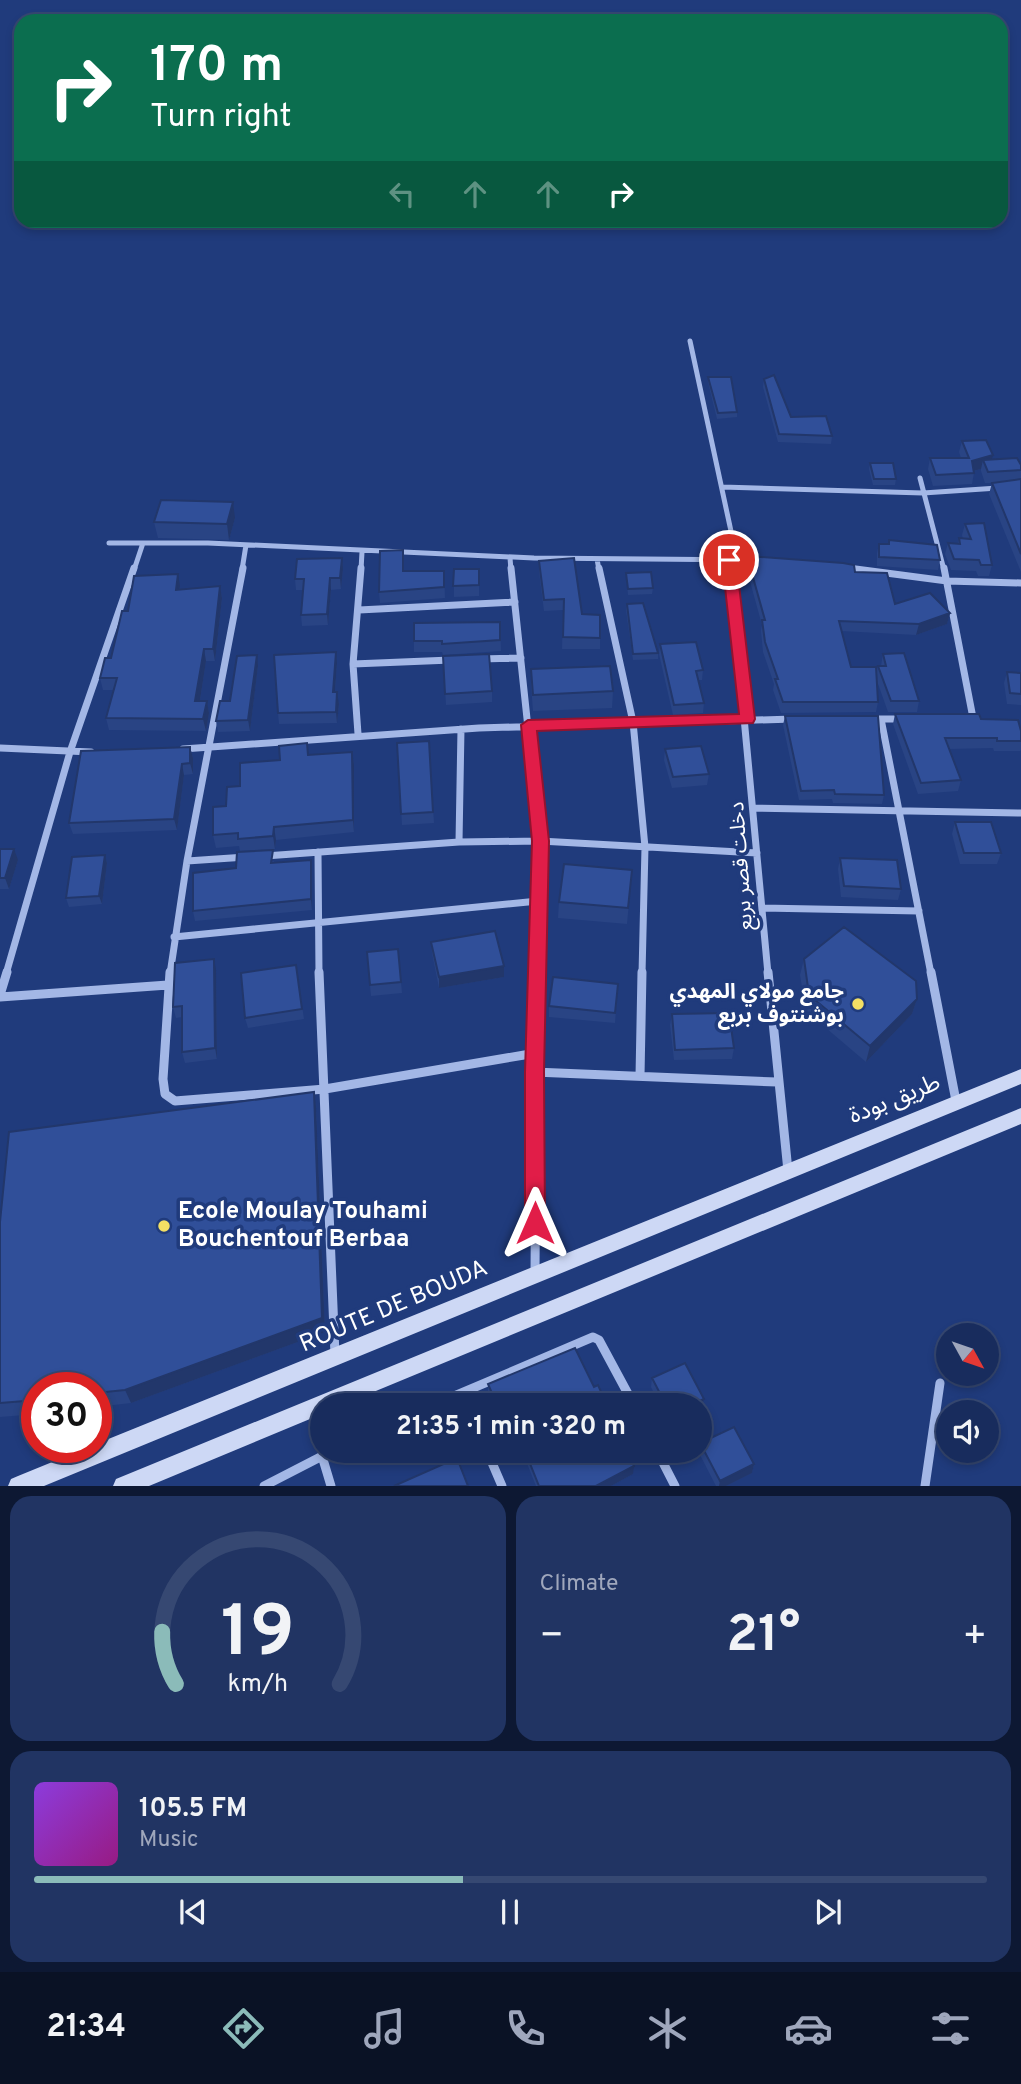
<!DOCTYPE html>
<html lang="en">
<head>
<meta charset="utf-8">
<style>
	body { margin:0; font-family:Overpass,"Noto Sans Arabic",sans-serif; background:#213463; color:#f1f3f6; height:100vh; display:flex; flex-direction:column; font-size:26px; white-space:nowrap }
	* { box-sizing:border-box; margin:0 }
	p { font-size:23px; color:#9fa7bc }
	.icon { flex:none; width:38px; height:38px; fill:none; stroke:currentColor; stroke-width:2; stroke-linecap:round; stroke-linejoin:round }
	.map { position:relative; height:1486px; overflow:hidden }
	.details { display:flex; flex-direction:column; gap:10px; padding:10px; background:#0d1833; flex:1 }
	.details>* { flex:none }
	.hud { position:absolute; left:14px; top:14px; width:994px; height:214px; border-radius:21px; box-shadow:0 4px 10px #0003,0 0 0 2px #364872; background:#0b6e4f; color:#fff; overflow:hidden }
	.needle { width:46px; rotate:130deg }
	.buttons { position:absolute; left:936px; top:1323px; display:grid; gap:14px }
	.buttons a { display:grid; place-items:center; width:63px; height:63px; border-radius:50%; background:#182c5d; box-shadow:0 4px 10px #0003,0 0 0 2px #364872; font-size:35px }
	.speed { position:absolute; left:21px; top:1372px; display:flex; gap:14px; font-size:35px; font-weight:700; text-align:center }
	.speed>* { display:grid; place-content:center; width:91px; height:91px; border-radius:50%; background:#182c5d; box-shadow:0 4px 10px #0003,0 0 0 2px #364872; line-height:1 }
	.speed .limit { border:10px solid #d22; background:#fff; color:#111 }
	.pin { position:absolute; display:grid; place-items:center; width:60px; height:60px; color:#fff; margin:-30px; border:4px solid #fff; border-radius:50%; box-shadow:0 2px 7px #0007 }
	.me { position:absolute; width:77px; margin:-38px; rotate:0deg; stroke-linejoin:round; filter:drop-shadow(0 0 5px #0008) }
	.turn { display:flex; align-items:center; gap:24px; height:147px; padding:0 21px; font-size:32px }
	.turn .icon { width:91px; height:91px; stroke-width:2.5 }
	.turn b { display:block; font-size:49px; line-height:60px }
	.lanes { display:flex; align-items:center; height:66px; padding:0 21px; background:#0003; justify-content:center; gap:35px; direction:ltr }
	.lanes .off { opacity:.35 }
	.big { font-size:52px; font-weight:700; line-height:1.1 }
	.details .widget { flex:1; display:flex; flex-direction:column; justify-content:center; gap:10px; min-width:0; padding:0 24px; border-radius:21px; background:#213463 }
	.details .dial { align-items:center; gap:0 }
	.dial svg { height:182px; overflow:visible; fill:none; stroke:#364872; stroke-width:7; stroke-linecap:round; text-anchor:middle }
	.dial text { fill:#f1f3f6; stroke:none }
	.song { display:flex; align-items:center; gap:21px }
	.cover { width:84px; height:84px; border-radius:10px; background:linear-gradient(135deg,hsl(270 70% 55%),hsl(310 70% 35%)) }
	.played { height:7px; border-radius:4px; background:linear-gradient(90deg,#8bbbb9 45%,#364872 45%) }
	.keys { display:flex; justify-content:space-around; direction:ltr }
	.heat { display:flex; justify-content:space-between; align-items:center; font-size:38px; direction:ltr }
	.details .tiles { flex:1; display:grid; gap:10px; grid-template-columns:1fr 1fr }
	.widget:last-child { grid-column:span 2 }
	.trip { position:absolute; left:310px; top:1393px; width:402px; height:70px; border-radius:35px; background:#182c5d; box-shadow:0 4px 10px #0003,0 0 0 2px #364872; font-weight:700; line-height:70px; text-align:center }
	.dock { display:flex; height:112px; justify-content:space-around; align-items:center; background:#0a1225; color:#9fa7bc }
	.dock .icon { width:49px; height:49px }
	.dock .active { color:#8bbbb9 }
	.dock b { font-size:32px; color:#f1f3f6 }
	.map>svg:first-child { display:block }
</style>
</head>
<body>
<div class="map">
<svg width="1021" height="1486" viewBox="0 0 1021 1486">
	<rect width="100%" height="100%" fill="#203b7c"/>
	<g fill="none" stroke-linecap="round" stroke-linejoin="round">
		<path stroke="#a3b7e6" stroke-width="5" d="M690,341L737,559
			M920,478L944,570
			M722,487L923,493L998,488
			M109,543H208L534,558L756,560
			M510,558L511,570
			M597,559L599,570
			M729,560L730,570
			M848,568L861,570
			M134,570L143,543
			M242,570L246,545
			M361,570L362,552"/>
		<path stroke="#a3b7e6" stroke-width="7" d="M243,568L187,861L246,857
			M511,568L540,841L537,974
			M599,568L633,722L645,847L642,974
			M730,568L768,974
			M848,568L947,581L1021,583
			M944,568L973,718
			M359,610L515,602
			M480,659L521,658
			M353,664L451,660
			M872,719H902
			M881,719L931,974
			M358,734L353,664L361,568
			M0,748L91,752
			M183,749L479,728L793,719
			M755,808L1021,813
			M459,842L461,729
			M318,852L319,974
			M265,856L459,842L540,841L757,853
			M762,908L919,911
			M174,937L538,901
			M6,974L70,752L134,568
			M170,974L187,861"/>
		<path stroke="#a3b7e6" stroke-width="9" d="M170,972L163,1079L165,1094L175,1101L325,1089L536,1053
			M319,972L335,1355
			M768,972L788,1171
			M931,972L956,1101
			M0,995L7,972
			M0,997L168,985
			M534,1072L777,1082
			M640,1076L642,972
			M535,1273L537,972
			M463,1393L468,1405
			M433,1405L593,1337L599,1340L634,1405
			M487,1451L502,1486
			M657,1451L675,1486
			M322,1456L331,1486
			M264,1486L332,1451
			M925,1486L940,1383"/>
		<path fill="#cdd8f5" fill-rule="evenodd" d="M1021,1069V1084L44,1486H8L11,1479L18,1476L89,1447H96V1444Z
			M1021,1108V1124L342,1405H322V1414L149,1486H113L116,1479Z"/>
	</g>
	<path fill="#294484" d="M708,377L737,412V417L717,419L708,382Z
		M764,379L791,417L832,436L831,444L778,442L763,387Z
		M962,441L992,460L1021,465V572L989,494L992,483H985L981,471V469L974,471V473L972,484L933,486L928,469L930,458H961L959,452Z
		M870,463L896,479L895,485H873L869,469Z
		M235,518L229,540L158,538L154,522Z
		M965,524L992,565L989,576H978L976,571L951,570L945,554L948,543H958L959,538L963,539L962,535Z
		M889,540L940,560L938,570L877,566V553L879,544H888Z
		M747,556L855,572L895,604L950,613L947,624L916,635L841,631L851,667L876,674L878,666H881L883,654L919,701L917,712H888L877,681L878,702L876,712L781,713L773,690L774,684L763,652L761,631L762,625L746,567Z
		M342,558L343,569L341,589L331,590L328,625L302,626L301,615L303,590H296L295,579Z
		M539,561L600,638V649H562L563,610L544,611L539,572Z
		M404,562V571H444L445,598L380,603L379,592Z
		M454,569H479V596L454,597Z
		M626,573L653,588L652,594L628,595Z
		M180,586V590L220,586L222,598L215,661H206L200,701H207L209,713L206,731L109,730L106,718L114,690H103L100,678L111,658L128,611Z
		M627,604L658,653V659L633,660L626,610Z
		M500,622L501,651L443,655L442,652H414V641Z
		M660,644L703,670L702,680H698L704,703L703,713L673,715L659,654Z
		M336,652L337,663L335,692L339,704L337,723L279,724L278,713Z
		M443,656L492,691V702L446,705Z
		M258,666L250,731L218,732L216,721L230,701Z
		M531,669L613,691L612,708L533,711L531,685Z
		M1007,672L1021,673V705L1007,704L1004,683Z
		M895,714L981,719L1021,731V750L1020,751H994L993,748L949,749L961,780L958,791L918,794L893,724Z
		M785,716L884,795L882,804L833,803L832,799L799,800L783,725Z
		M429,741L434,823L402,825L397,743Z
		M190,747L193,758V774L184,775L177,830L73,834L69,823Z
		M665,749L709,774L707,785L672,788L664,760Z
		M352,752L354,765V832L276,840L275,849L240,851L239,846L216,848L213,835L226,806L240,786L280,760L309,755Z
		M955,822L1001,853L997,864H960L952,834Z
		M0,849L18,860L9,889H0Z
		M105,855L107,863L102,904L69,907L66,898Z
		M840,858L901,889L898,900L841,897L838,869Z
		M311,860L312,871V910L195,921L193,911L236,868L274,861V863Z
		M632,870L627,924L558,918L559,902Z
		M431,942L504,977L439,988L432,953Z
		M398,949L402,993L371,996L367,952Z
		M804,959L917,999L912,1014L866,1062L806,1011L800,975Z
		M296,965L304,1019L248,1028L245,1018Z
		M216,970L217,1059L185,1063L182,1052V1017L176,1018L173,1007Z
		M618,984L615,1023L549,1017V1006Z
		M672,1014L734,1048L732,1059L674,1060L670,1025Z
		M314,1092L316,1108L325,1332L131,1403L96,1407V1388H37V1414L0,1417V1222Z
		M685,1363L704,1399L702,1407L700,1409V1405H660L651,1387L652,1378Z
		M488,1384L594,1387L607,1405H493L488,1393Z
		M700,1443L754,1464L752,1473L726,1486H716L698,1451H700Z
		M522,1451H628L633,1474L611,1486H536Z"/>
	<path fill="#22376b" d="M993,455L990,466L983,460L981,469L969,472L972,461Z
		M233,502L235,518L229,540L227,524Z
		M342,558L343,569L341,589L340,578Z
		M178,574L180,586L178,602L176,590Z
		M330,578L331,590L328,625L327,614Z
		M220,586L222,598L215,661L213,649Z
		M950,613L947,624L916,635L919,624Z
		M204,649L206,661L198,713L195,701Z
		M336,652L337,663L334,704L333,692Z
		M257,655L258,666L250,731L248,720Z
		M337,692L339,704L337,723L336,712Z
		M207,701L209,713L206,731L203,719Z
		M190,747L193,758V774L190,763Z
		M352,752L354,765V832L353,820Z
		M182,764L184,775L177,830L174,819Z
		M274,827L276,840L275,849L273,836Z
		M14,849L18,860L9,889L5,878Z
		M105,855L107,863L102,904L99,896Z
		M311,860L312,871V910L311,899Z
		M214,959L216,970L217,1059L215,1048Z
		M504,966V977L439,988V977Z
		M917,999L912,1014L866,1062L870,1046Z
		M314,1092L316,1108L325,1332L131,1403L125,1390Z
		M704,1399L702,1407L700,1409V1405H690Z
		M754,1464L752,1473L726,1486H719L720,1481Z
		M634,1466L633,1474L611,1486H596Z"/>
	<path fill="#304f99" stroke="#22376b" stroke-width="2" d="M774,375L791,417L826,416L832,436L779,434L764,379Z
		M708,377H731L737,412L718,413Z
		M986,440L993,455L972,461L974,473L936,475L930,458H969L962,441Z
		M1017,458L1021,465V470L988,472L983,460Z
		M870,463H893L896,479H874Z
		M1021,479V554L992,483Z
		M161,500L233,502L227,524L154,522Z
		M984,523L992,565H981L979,560L954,559L948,543L960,544L959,538L971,539L965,524Z
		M889,540L937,545L940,560L879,557V544H889Z
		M403,550V571H444V587L379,592L380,551Z
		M747,556L843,563L854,565L855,572L887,573L895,604L930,593L950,613L919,624L839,621L851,667H876L878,702H783L775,679H778L765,642L762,620H765Z
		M342,558L340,578H330L327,614L301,615L304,579H295L297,559Z
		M574,558L582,614L600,615V638L563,637L564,599L544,600L539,561Z
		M454,569H479V585L453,586Z
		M651,572L653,588L628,589L626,573Z
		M178,574L176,590L220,586L213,649H204L195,701H207L203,719L106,718L117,678H100L105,658H111L122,611H128L134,576Z
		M643,603L658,653L633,654L627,604Z
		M500,622V640L442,644V641H414V623Z
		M696,642L703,670L696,671L704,703L674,705L660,644Z
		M336,652L333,692H337L336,712L278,713L274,655Z
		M904,653L919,701H891L878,666H886L883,654Z
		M489,654L492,691L445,694L443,656Z
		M257,655L248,720L216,721L220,701H230L237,656Z
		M610,666L613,691L533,695L531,669Z
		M1007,672L1021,673V694L1010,693Z
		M895,714H979L981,719L1018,720L1021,731V741H997V738H945L961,780L921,783Z
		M785,716H878L884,795L835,794L834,790L801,791Z
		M429,741L433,812L401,814L397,743Z
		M307,743L308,755L352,752L353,820L274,827L273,836L238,839V833L213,835V807L226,806L227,787L240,786V763L280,760L279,746Z
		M701,746L709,774L673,777L665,749Z
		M190,747V763L182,764L174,819L69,823L81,751Z
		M955,822H991L1001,853H964Z
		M0,849H14L5,878H0Z
		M273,850L271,863L311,860V899L193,911V873L236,868L237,852Z
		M105,855L99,896L66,898L72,857Z
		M840,858L897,860L901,889L844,886Z
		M564,864L632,870L628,908L559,902Z
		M844,927L916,981L917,999L870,1046L809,995L804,959Z
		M495,931L504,966L439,977L431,942Z
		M398,949L401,982L370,985L367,952Z
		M214,959L215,1048L182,1052V1006L173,1007L175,963Z
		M296,965L302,1009L245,1018L241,973Z
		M553,977L618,984L615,1013L549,1006Z
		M729,1013L734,1048L675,1050L672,1014Z
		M314,1092L322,1318L125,1390L96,1393V1388H37V1400L0,1403V1222L9,1132Z
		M575,1348L594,1387L598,1385L607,1405H497L488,1384Z
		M685,1363L704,1399L690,1405H666L652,1378Z
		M734,1427L754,1464L720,1481L700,1443Z
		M525,1451H628L634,1466L596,1486H539Z
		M457,1458L468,1486H394Z"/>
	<path fill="#e11d48" stroke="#92132f" stroke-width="2" d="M729,555L736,560L755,719L753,723L537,731L549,841L544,1072L545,1223L542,1230L535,1233L528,1230L525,1223V1072L532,841L521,725L528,720L739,714L722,560Z"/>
	<g fill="#f3df64" stroke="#203b7c" stroke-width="2.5">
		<circle cx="858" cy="1004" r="7"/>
		<circle cx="164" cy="1226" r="7"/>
	</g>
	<g text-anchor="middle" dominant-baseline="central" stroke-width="7" stroke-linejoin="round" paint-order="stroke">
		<g font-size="21" fill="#fff" stroke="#203b7c">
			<text transform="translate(742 866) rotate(-94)">دخلت قصر بربع</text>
		</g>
		<g font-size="21" font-weight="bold" fill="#fff" stroke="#203b7c" text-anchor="end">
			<text x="844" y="992">جامع مولاي المهدي<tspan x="844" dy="24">بوشنتوف بربع</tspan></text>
		</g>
		<g font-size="24" fill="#fff" stroke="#203b7c">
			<text transform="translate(895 1100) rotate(-22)">طريق بودة</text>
			<text transform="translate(394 1307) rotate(-23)">ROUTE DE BOUDA</text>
		</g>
		<g font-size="24" font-weight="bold" fill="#fff" stroke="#203b7c" text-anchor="start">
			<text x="178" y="1212">Ecole Moulay Touhami<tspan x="178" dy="28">Bouchentouf Berbaa</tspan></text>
		</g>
	</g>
</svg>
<div class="buttons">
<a><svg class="needle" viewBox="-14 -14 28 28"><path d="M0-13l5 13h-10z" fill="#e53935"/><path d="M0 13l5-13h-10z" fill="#9fa7bc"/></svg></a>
<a><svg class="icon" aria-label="sound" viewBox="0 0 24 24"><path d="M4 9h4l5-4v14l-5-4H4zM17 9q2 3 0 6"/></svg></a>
</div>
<div class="speed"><div class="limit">30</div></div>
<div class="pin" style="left:729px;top:560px;background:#d93025"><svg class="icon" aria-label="arrive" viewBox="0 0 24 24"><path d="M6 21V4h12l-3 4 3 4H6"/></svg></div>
<svg class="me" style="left:535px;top:1223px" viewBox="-20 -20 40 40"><path d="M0-17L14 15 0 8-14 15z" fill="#e11d48" stroke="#fff" stroke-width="4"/></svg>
<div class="trip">21:35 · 1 min · 320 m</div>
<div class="hud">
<div class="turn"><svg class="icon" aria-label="right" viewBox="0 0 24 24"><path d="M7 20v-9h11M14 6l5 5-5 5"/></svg><div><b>170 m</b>Turn right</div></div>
<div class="lanes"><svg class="icon off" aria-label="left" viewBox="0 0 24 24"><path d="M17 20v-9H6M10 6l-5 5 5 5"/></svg><svg class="icon off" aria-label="ahead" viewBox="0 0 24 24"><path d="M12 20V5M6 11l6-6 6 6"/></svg><svg class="icon off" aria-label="ahead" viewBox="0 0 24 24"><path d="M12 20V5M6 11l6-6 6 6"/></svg><svg class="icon" aria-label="right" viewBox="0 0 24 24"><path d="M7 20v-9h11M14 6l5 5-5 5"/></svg></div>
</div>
</div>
<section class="details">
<div class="tiles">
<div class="widget dial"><svg viewBox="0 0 100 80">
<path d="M14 69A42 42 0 1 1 86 69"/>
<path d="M14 69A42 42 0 0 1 8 46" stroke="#8bbbb9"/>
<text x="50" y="56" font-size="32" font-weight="700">19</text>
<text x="50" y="72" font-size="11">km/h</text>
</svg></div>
<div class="widget"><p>Climate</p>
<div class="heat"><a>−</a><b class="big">21°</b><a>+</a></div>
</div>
<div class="widget">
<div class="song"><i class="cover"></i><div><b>105.5 FM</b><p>Music</p></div></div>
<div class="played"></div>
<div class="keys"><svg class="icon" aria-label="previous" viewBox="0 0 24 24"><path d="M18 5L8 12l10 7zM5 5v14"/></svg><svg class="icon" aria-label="pause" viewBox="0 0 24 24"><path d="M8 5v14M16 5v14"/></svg><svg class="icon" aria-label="next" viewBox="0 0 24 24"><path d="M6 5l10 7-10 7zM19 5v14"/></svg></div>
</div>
</div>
</section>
<nav class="dock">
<b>21:34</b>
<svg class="icon active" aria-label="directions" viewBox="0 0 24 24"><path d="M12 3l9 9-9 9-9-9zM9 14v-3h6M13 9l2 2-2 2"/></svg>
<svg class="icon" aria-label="music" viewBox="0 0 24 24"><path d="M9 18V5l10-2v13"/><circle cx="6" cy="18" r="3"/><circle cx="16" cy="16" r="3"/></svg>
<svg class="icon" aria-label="phone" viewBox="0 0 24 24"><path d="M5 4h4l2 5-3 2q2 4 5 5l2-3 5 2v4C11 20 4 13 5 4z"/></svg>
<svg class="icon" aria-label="climate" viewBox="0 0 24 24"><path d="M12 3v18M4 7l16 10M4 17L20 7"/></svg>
<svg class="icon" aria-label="car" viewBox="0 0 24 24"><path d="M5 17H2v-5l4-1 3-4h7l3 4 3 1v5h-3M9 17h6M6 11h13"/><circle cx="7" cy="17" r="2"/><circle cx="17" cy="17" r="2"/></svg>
<svg class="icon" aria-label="filters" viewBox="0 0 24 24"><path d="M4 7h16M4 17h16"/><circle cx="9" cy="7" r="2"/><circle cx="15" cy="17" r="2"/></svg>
</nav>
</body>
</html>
